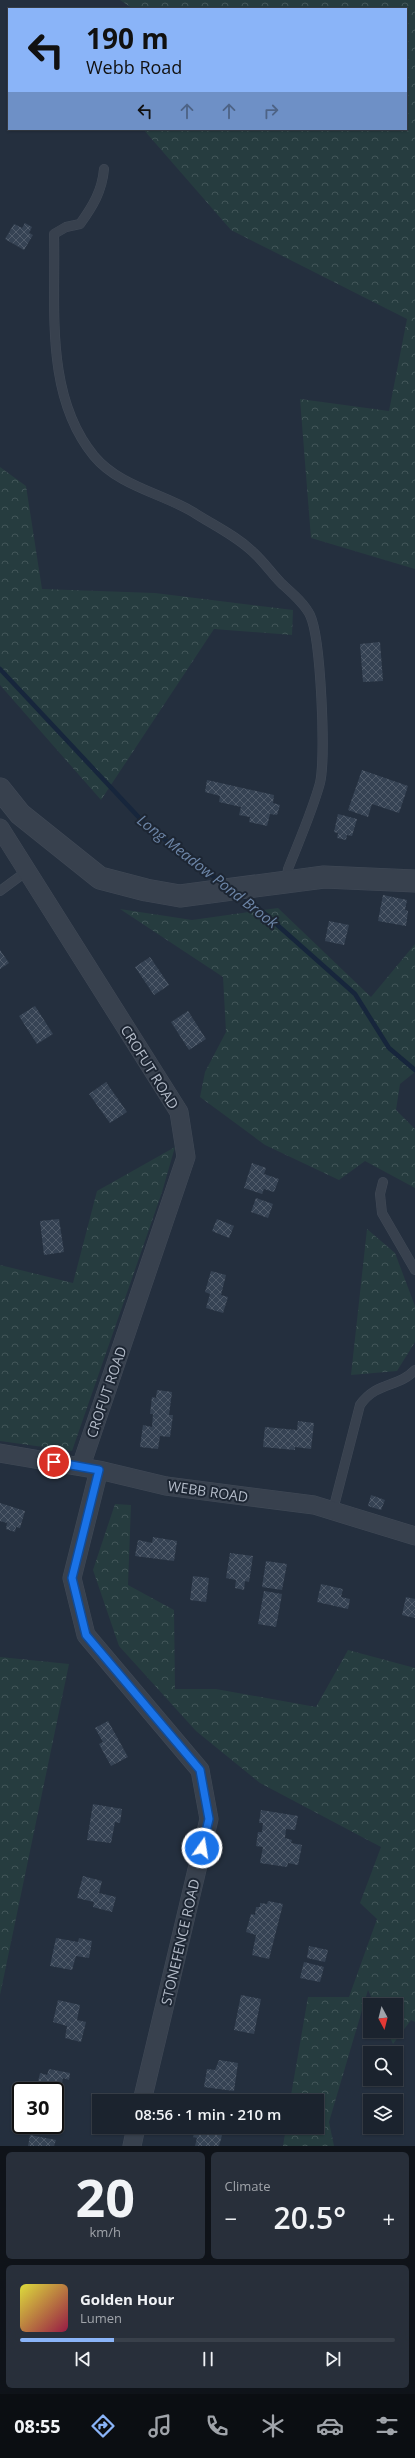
<!DOCTYPE html>
<html lang="en">
<head>
<meta charset="utf-8">
<style>
	body { margin:0; font-family:"Open Sans",sans-serif; background:#282f3a; color:#f1f3f6; height:100vh; display:flex; flex-direction:column; font-size:15px; white-space:nowrap }
	* { box-sizing:border-box; margin:0 }
	p { font-size:13px; color:#a0a4aa }
	.icon { flex:none; width:22px; height:22px; fill:none; stroke:currentColor; stroke-width:2; stroke-linecap:round; stroke-linejoin:round }
	.map { position:relative; height:2146px; overflow:hidden }
	.drawer { display:flex; flex-direction:column; gap:6px; padding:6px; background:#0f1319; flex:1 }
	.drawer>* { flex:none }
	.guide { position:absolute; left:8px; top:8px; width:399px; height:122px; border-radius:0px; box-shadow:0 1px 3px #0004,0 0 0 1px #39404a; background:#8ab4f8; color:#111; overflow:hidden }
	.needle { width:26px; rotate:173deg }
	.fabs { position:absolute; left:363px; top:1998px; display:grid; gap:8px }
	.fabs a { display:grid; place-items:center; width:40px; height:40px; border-radius:0px; background:#1b232e; box-shadow:0 1px 3px #0004,0 0 0 1px #39404a; font-size:20px }
	.speed { position:absolute; left:12px; top:2082px; display:flex; gap:8px; font-size:20px; font-weight:700; text-align:center }
	.speed>* { display:grid; place-content:center; width:52px; height:52px; border-radius:50%; background:#1b232e; box-shadow:0 1px 3px #0004,0 0 0 1px #39404a; line-height:1 }
	.speed .limit { border:2px solid #111; border-radius:6px; background:#fff; color:#111 }
	.pin { position:absolute; display:grid; place-items:center; width:34px; height:34px; color:#fff; margin:-17px; border:2px solid #fff; border-radius:50%; box-shadow:0 1px 4px #0007 }
	.me { position:absolute; width:44px; margin:-22px; rotate:13deg; stroke-linejoin:round; filter:drop-shadow(0 0 3px #0008) }
	.turn { display:flex; align-items:center; gap:14px; height:84px; padding:0 12px; font-size:18px }
	.turn .icon { width:52px; height:52px; stroke-width:2.5 }
	.turn b { display:block; font-size:28px; line-height:34px }
	.lanes { display:flex; align-items:center; height:38px; padding:0 12px; background:#0003; justify-content:center; gap:20px; direction:ltr }
	.lanes .off { opacity:.35 }
	.big { font-size:30px; font-weight:600; line-height:1.1 }
	.drawer .tile { flex:1; display:flex; flex-direction:column; justify-content:center; gap:6px; min-width:0; padding:0 14px; border-radius:6px; background:#282f3a }
	.drawer .dial { align-items:center; gap:0 }
	.dial b { font-size:52px; line-height:1 }
	.song { display:flex; align-items:center; gap:12px }
	.cover { width:48px; height:48px; border-radius:6px; background:linear-gradient(135deg,hsl(60 70% 55%),hsl(340 70% 35%)) }
	.played { height:4px; border-radius:2px; background:linear-gradient(90deg,#8ab4f8 25%,#39404a 25%) }
	.keys { display:flex; justify-content:space-around; direction:ltr }
	.heat { display:flex; justify-content:space-between; align-items:center; font-size:22px; direction:ltr }
	.drawer .tiles { flex:1; display:grid; gap:6px; grid-template-columns:1fr 1fr }
	.tile:last-child { grid-column:span 2 }
	.trip { position:absolute; left:92px; top:2094px; width:232px; height:40px; border-radius:0px; background:#1b232e; box-shadow:0 1px 3px #0004,0 0 0 1px #39404a; font-weight:600; line-height:40px; text-align:center }
	.dock { display:flex; height:64px; justify-content:space-around; align-items:center; background:#0b0e12; color:#a0a4aa }
	.dock .icon { width:28px; height:28px }
	.dock .current { color:#8ab4f8 }
	.dock b { font-size:18px; color:#f1f3f6 }
	.map>svg:first-child { display:block }
</style>
</head>
<body>
<div class="map">
<svg width="415" height="2146" viewBox="0 0 415 2146">
	<defs>
		<pattern id="forest-crowns" width="20" height="18" patternUnits="userSpaceOnUse"><rect width="20" height="18" fill="#263c3f"/><path d="M2 6a3 3 0 1 1 6 0M12 15a3 3 0 1 1 6 0" fill="none" stroke="#435659"/></pattern>
		<pattern id="building-cross-hatch" width="8" height="8" patternUnits="userSpaceOnUse"><rect width="8" height="8" fill="#364354"/><path d="M0 0l8 8M0 8l8-8" fill="none" stroke="#515c6b"/></pattern>
	</defs>
	<rect width="100%" height="100%" fill="#242f3e"/>
	<path fill="url(#forest-crowns)" d="M120,0H415V569L311,538L300,399L389,411L407,319L231,230L143,129H406V9H133Z
		M0,467L26,486L42,589L155,593L293,610L292,635L214,629L101,800L0,685Z
		M278,908L371,997L415,944V1072L400,1084L396,1110L415,1129V1188L365,1161L339,1180L265,1145L200,1097L205,1072L226,1032L223,977L120,909L192,920Z
		M175,1147L162,1192L72,1451L0,1441V1265L73,1283L97,1191Z
		M367,1229L395,1253L415,1306V1342L397,1371L351,1375Z
		M115,1504L131,1505L128,1585L174,1610L175,1689H216L316,1707L348,1650L415,1668V2022L411,2020L393,2044L387,2031H396V2005H375L368,1990L329,2122L334,2146H283L286,2127H317V2101H290L308,1997H349L377,1919L360,1903L381,1847L260,1783L196,1731L119,1646L93,1570Z
		M0,1657L69,1664L0,1995Z"/>
	<g fill="none" stroke-linecap="round" stroke-linejoin="round">
		<path stroke="#17263c" stroke-width="4.5" d="M0,669L146,825L222,883
			M241,896L256,906L355,994L389,1048L415,1070"/>
	</g>
	<path fill="url(#building-cross-hatch)" d="M25,223L32,227L29,233L33,235L24,250L5,239L14,224L22,228Z
		M380,642L383,681L363,682L360,644Z
		M362,770L408,786L399,813L372,804L368,817L348,810Z
		M207,780L274,795L273,803L280,805L277,815L270,814L267,826L249,822L250,817L239,815L241,807L219,802L220,796L205,792Z
		M338,814L357,819L352,836L347,835L346,840L337,838L338,833L334,832Z
		M383,895L407,900L405,910L408,911L406,926L378,921Z
		M329,921L349,925L344,945L325,941Z
		M0,950L9,963L0,969Z
		M150,957L169,985L154,995L135,967Z
		M35,1006L53,1034L37,1044L19,1016Z
		M188,1011L206,1039L189,1050L171,1022Z
		M106,1082L127,1112L110,1123L89,1094Z
		M252,1163L266,1168L264,1174L279,1179L274,1192L264,1189L262,1194L244,1188Z
		M256,1198L273,1204L268,1218L251,1212Z
		M59,1219L64,1252L44,1255L40,1221Z
		M217,1219L234,1226L229,1238L212,1231Z
		M211,1271L226,1275L221,1295L228,1297L223,1313L206,1308L210,1294L205,1292Z
		M157,1390L172,1392L169,1415H173L170,1437L160,1436L158,1449L140,1447L143,1425L152,1427L153,1414H150L152,1397L156,1398Z
		M298,1421L314,1423L311,1449L295,1447V1450L263,1447L265,1427L297,1430Z
		M371,1495L385,1500L381,1510L368,1506Z
		M0,1503L25,1511L20,1528L16,1527L15,1532L6,1529L7,1523L0,1521Z
		M153,1537L177,1541L174,1561L135,1556L138,1540L152,1543Z
		M230,1553L253,1556L249,1582L245,1581L244,1590L235,1588L236,1580L226,1578Z
		M266,1561L287,1564L282,1590L262,1587Z
		M193,1576L209,1578L206,1602L190,1600Z
		M321,1584L343,1589L341,1597L350,1599L348,1609L317,1602Z
		M264,1591L282,1594L276,1627L258,1624Z
		M406,1597L415,1599V1618L402,1615Z
		M108,1721L128,1757L111,1766L99,1744L103,1742L95,1728Z
		M93,1804L122,1809L120,1823L115,1822L111,1843L87,1840Z
		M261,1810L298,1816L295,1830L286,1829L285,1838L292,1840L291,1843L302,1845L298,1865L288,1863L287,1867L260,1863L263,1847L256,1846L258,1832H262L263,1823H259Z
		M83,1876L102,1881L99,1893L116,1897L112,1912L93,1907L94,1902L77,1898Z
		M268,1901L283,1904L269,1959L252,1955L256,1935L246,1932L251,1914L255,1915L256,1907H260V1903L267,1904Z
		M56,1938L78,1942L79,1938L92,1941L89,1958L76,1956L72,1970L50,1966Z
		M309,1946L328,1950L325,1962L307,1958Z
		M304,1962L324,1967L320,1982L300,1978Z
		M241,1995L261,1999L254,2034L234,2030Z
		M58,2000L80,2005L77,2020L86,2022L81,2042L65,2038L67,2026L53,2022Z
		M219,2060L238,2063L234,2091L204,2087L207,2069L215,2070Z
		M49,2069L70,2073L69,2080L63,2078L56,2109L55,2091H36L40,2073L47,2075Z
		M196,2127L224,2128L219,2146H195L197,2138L193,2137Z
		M30,2135L56,2140L54,2146H28Z"/>
	<g fill="none" stroke-linecap="round" stroke-linejoin="round">
		<defs>
			<path id="service" d="M104,169C102,191 93,206 80,224L66,227L54,234C56,307 44,395 94,456C119,486 161,493 193,512C213,525 237,536 254,553C264,562 272,574 282,584C292,593 304,603 310,615C321,638 326,757 320,783C312,812 299,841 288,869L286,882
				M0,891L27,871
				M383,1182L380,1194L382,1213L415,1270
				M333,1510L360,1405C377,1381 398,1388 415,1370"/>
			<path id="minor" d="M0,828L179,1112L186,1157L81,1466
				M0,1453L99,1470L166,1486L314,1505L415,1536
				M99,1470L72,1578L86,1635L200,1770L209,1819L142,2101
				M132,2146L136,2127"/>
			<path id="tertiary" d="M0,789L20,814L100,878L146,890L180,896L324,877L415,881"/>
		</defs>
		<use href="#service" stroke="#414a57" stroke-width="10"/>
		<use href="#minor" stroke="#414a57" stroke-width="19"/>
		<use href="#tertiary" stroke="#414a57" stroke-width="23"/>
		<use href="#service" stroke="#38414e" stroke-width="9"/>
		<use href="#minor" stroke="#38414e" stroke-width="18"/>
		<use href="#tertiary" stroke="#38414e" stroke-width="22"/>
	</g>
	<g fill="none" stroke-linecap="round" stroke-linejoin="round">
		<defs>
			<path id="route" d="M54,1462L99,1470L72,1578L86,1635L200,1770L209,1819L202,1848"/>
		</defs>
		<use href="#route" stroke="#114b97" stroke-width="10"/>
		<use href="#route" stroke="#1a73e8" stroke-width="7"/>
	</g>
	<g text-anchor="middle" dominant-baseline="central" stroke-width="4" stroke-linejoin="round" paint-order="stroke">
		<g font-size="14" fill="#b4bcc9" stroke="#1d2633">
			<text transform="translate(150 1067) rotate(58)">CROFUT ROAD</text>
			<text transform="translate(106 1392) rotate(-71)">CROFUT ROAD</text>
			<text transform="translate(208 1491) rotate(8)">WEBB ROAD</text>
			<text transform="translate(180 1942) rotate(-77)">STONEFENCE ROAD</text>
		</g>
		<g font-size="15" font-style="italic" fill="#6d86a8" stroke="#1d2633">
			<text transform="translate(208 871) rotate(38)">Long Meadow Pond Brook</text>
		</g>
	</g>
</svg>
<div class="fabs">
<a><svg class="needle" viewBox="-14 -14 28 28"><path d="M0-13l5 13h-10z" fill="#e53935"/><path d="M0 13l5-13h-10z" fill="#a0a4aa"/></svg></a>
<a><svg class="icon" aria-label="search" viewBox="0 0 24 24"><circle cx="10" cy="10" r="6"/><path d="M15 15l6 6"/></svg></a>
<a><svg class="icon" aria-label="layers" viewBox="0 0 24 24"><path d="M12 4l9 5-9 5-9-5zM3 14l9 5 9-5"/></svg></a>
</div>
<div class="speed"><div class="limit">30</div></div>
<div class="pin" style="left:54px;top:1462px;background:#d93025"><svg class="icon" aria-label="arrive" viewBox="0 0 24 24"><path d="M6 21V4h12l-3 4 3 4H6"/></svg></div>
<svg class="me" style="left:202px;top:1848px" viewBox="-20 -20 40 40"><circle r="17" fill="#1a73e8" stroke="#fff" stroke-width="3"/><path d="M0-11L8 9 0 5-8 9z" fill="#fff"/></svg>
<div class="trip">08:56 · 1 min · 210 m</div>
<div class="guide">
<div class="turn"><svg class="icon" aria-label="left" viewBox="0 0 24 24"><path d="M17 20v-9H6M10 6l-5 5 5 5"/></svg><div><b>190 m</b>Webb Road</div></div>
<div class="lanes"><svg class="icon" aria-label="left" viewBox="0 0 24 24"><path d="M17 20v-9H6M10 6l-5 5 5 5"/></svg><svg class="icon off" aria-label="ahead" viewBox="0 0 24 24"><path d="M12 20V5M6 11l6-6 6 6"/></svg><svg class="icon off" aria-label="ahead" viewBox="0 0 24 24"><path d="M12 20V5M6 11l6-6 6 6"/></svg><svg class="icon off" aria-label="right" viewBox="0 0 24 24"><path d="M7 20v-9h11M14 6l5 5-5 5"/></svg></div>
</div>
</div>
<section class="drawer">
<div class="tiles">
<div class="tile dial"><b>20</b><p>km/h</p></div>
<div class="tile"><p>Climate</p>
<div class="heat"><a>−</a><b class="big">20.5°</b><a>+</a></div>
</div>
<div class="tile">
<div class="song"><i class="cover"></i><div><b>Golden Hour</b><p>Lumen</p></div></div>
<div class="played"></div>
<div class="keys"><svg class="icon" aria-label="previous" viewBox="0 0 24 24"><path d="M18 5L8 12l10 7zM5 5v14"/></svg><svg class="icon" aria-label="pause" viewBox="0 0 24 24"><path d="M8 5v14M16 5v14"/></svg><svg class="icon" aria-label="next" viewBox="0 0 24 24"><path d="M6 5l10 7-10 7zM19 5v14"/></svg></div>
</div>
</div>
</section>
<nav class="dock">
<b>08:55</b>
<svg class="icon current" aria-label="directions" viewBox="0 0 24 24"><path d="M12 3l9 9-9 9-9-9zM9 14v-3h6M13 9l2 2-2 2"/></svg>
<svg class="icon" aria-label="music" viewBox="0 0 24 24"><path d="M9 18V5l10-2v13"/><circle cx="6" cy="18" r="3"/><circle cx="16" cy="16" r="3"/></svg>
<svg class="icon" aria-label="phone" viewBox="0 0 24 24"><path d="M5 4h4l2 5-3 2q2 4 5 5l2-3 5 2v4C11 20 4 13 5 4z"/></svg>
<svg class="icon" aria-label="climate" viewBox="0 0 24 24"><path d="M12 3v18M4 7l16 10M4 17L20 7"/></svg>
<svg class="icon" aria-label="car" viewBox="0 0 24 24"><path d="M5 17H2v-5l4-1 3-4h7l3 4 3 1v5h-3M9 17h6M6 11h13"/><circle cx="7" cy="17" r="2"/><circle cx="17" cy="17" r="2"/></svg>
<svg class="icon" aria-label="filters" viewBox="0 0 24 24"><path d="M4 7h16M4 17h16"/><circle cx="9" cy="7" r="2"/><circle cx="15" cy="17" r="2"/></svg>
</nav>
</body>
</html>
